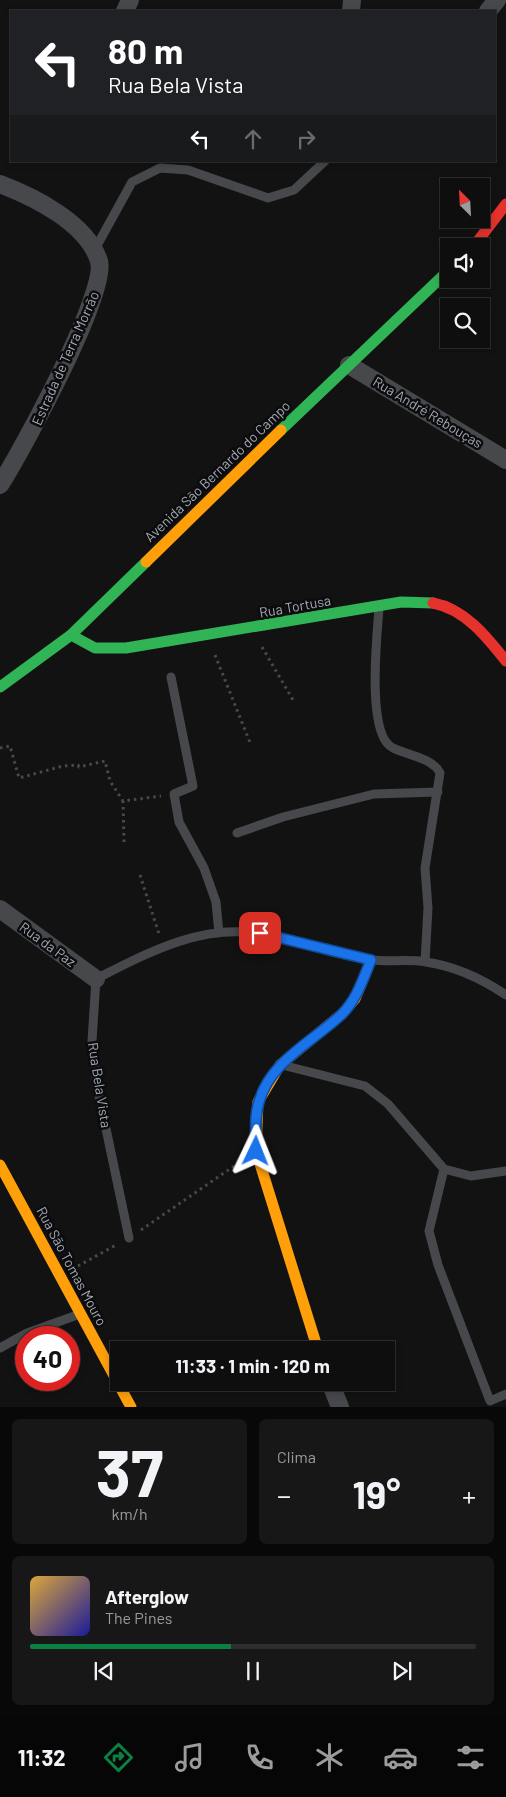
<!DOCTYPE html>
<html lang="pt">
<head>
<meta charset="utf-8">
<style>
	body { margin:0; font-family:Barlow,sans-serif; background:#171717; color:#f1f3f6; height:100vh; display:flex; flex-direction:column; font-size:19px; white-space:nowrap }
	* { box-sizing:border-box; margin:0 }
	p { font-size:16px; color:#9b9c9e }
	.icon { flex:none; width:28px; height:28px; fill:none; stroke:currentColor; stroke-width:2; stroke-linecap:round; stroke-linejoin:round }
	.map { position:relative; height:1407px; overflow:hidden }
	.side { display:flex; flex-direction:column; gap:12px; padding:12px; background:#080808; flex:1 }
	.side>* { flex:none }
	.hud { position:absolute; left:10px; top:10px; width:486px; height:152px; border-radius:0px; box-shadow:0 2px 8px #0003,0 0 0 1px #2e2e2e; background:#202124; color:#fff; overflow:hidden }
	.needle { width:32px; rotate:336deg }
	.fabs { position:absolute; left:440px; top:178px; display:grid; gap:10px }
	.fabs a { display:grid; place-items:center; width:50px; height:50px; border-radius:0px; background:#0e0e0e; box-shadow:0 2px 8px #0003,0 0 0 1px #2e2e2e; font-size:25px }
	.speed { position:absolute; left:15px; top:1326px; display:flex; gap:10px; font-size:25px; font-weight:700; text-align:center }
	.speed>* { display:grid; place-content:center; width:65px; height:65px; border-radius:50%; background:#0e0e0e; box-shadow:0 2px 8px #0003,0 0 0 1px #2e2e2e; line-height:1 }
	.speed .limit { border:8px solid #d22; background:#fff; color:#111 }
	.pin { position:absolute; display:grid; place-items:center; width:42px; height:42px; color:#fff; margin:-21px; border-radius:10px; box-shadow:0 2px 8px #0006 }
	.me { position:absolute; width:55px; margin:-28px; rotate:2deg; stroke-linejoin:round; filter:drop-shadow(0 0 4px #0008) }
	.turn { display:flex; align-items:center; gap:18px; height:105px; padding:0 15px; font-size:22px }
	.turn .icon { width:65px; height:65px; stroke-width:2.5 }
	.turn b { display:block; font-size:35px; line-height:42px }
	.lanes { display:flex; align-items:center; height:48px; padding:0 15px; background:#0003; justify-content:center; gap:25px; direction:ltr }
	.lanes .off { opacity:.35 }
	.big { font-size:38px; font-weight:700; line-height:1.1 }
	.side .tile { flex:1; display:flex; flex-direction:column; justify-content:center; gap:8px; min-width:0; padding:0 18px; border-radius:8px; background:#171717 }
	.side .dial { align-items:center; gap:0 }
	.dial b { font-size:65px; line-height:1 }
	.song { display:flex; align-items:center; gap:15px }
	.cover { width:60px; height:60px; border-radius:8px; background:linear-gradient(135deg,hsl(40 70% 55%),hsl(240 70% 35%)) }
	.played { height:5px; border-radius:2px; background:linear-gradient(90deg,#0b8043 45%,#2e2e2e 45%) }
	.keys { display:flex; justify-content:space-around; direction:ltr }
	.heat { display:flex; justify-content:space-between; align-items:center; font-size:28px; direction:ltr }
	.side .tiles { flex:1; display:grid; gap:12px; grid-template-columns:1fr 1fr }
	.tile:last-child { grid-column:span 2 }
	.trip { position:absolute; left:110px; top:1341px; width:285px; height:50px; border-radius:0px; background:#0e0e0e; box-shadow:0 2px 8px #0003,0 0 0 1px #2e2e2e; font-weight:700; line-height:50px; text-align:center }
	.dock { display:flex; height:80px; justify-content:space-around; align-items:center; background:#060606; color:#9b9c9e }
	.dock .icon { width:35px; height:35px }
	.dock .on { color:#0b8043 }
	.dock b { font-size:22px; color:#f1f3f6 }
	.map>svg:first-child { display:block }
</style>
</head>
<body>
<div class="map">
<svg width="506" height="1407" viewBox="0 0 506 1407">
	<rect width="100%" height="100%" fill="#121212"/>
	<g fill="none" stroke-linecap="round" stroke-linejoin="round">
		<path stroke="#48494d" stroke-width="3" stroke-dasharray="2.5 4" stroke-linecap="butt" d="M262,647L293,700
			M215,655L251,745
			M0,748L10,746L19,778L63,766L78,765L79,767L105,761L110,781L123,801
			M124,842L123,801L161,796
			M140,875L159,934
			M141,1230L237,1164
			M78,1266L116,1245"/>
		<path stroke="#46484b" stroke-width="9" d="M94,251L132,182L160,168L188,170L268,198L294,190L325,161
			M379,608C377,636 366,736 393,748C407,755 433,758 440,773L425,868L428,908L425,962
			M171,677L193,786L174,794L179,822L204,868L216,902L219,933
			M237,833L283,817L374,794L438,792
			M286,1066L365,1086L388,1104L444,1169
			M506,1171L471,1176L444,1169L429,1231L438,1265L490,1401L506,1394
			M129,1238L97,1086L92,1041L96,979C147,953 202,923 261,934C298,940 335,956 372,960C390,962 408,959 426,962C455,966 482,979 506,995
			M0,1348L27,1333L80,1314"/>
		<path stroke="#46484b" stroke-width="18" d="M125,11L130,0
			M351,11L352,0
			M488,11L497,0
			M0,184C34,197 87,223 99,261C108,293 21,452 0,485
			M349,365L506,460
			M0,909L96,979
			M330,1382L340,1407"/>
		<path stroke="#30b455" stroke-width="11" d="M281,430L449,270
			M71,635L95,648H126L401,602L433,603
			M0,687L71,635L146,562"/>
		<path stroke="#ff9f0a" stroke-width="11" d="M146,562L281,430
			M0,1165L131,1407
			M318,1350L256,1151L258,1102L280,1065L342,1014L355,999L371,960"/>
		<path stroke="#e5322d" stroke-width="11" d="M474,246L506,204
			M433,603C465,609 487,637 506,661"/>
	</g>
	<g fill="none" stroke-linecap="round" stroke-linejoin="round">
		<defs>
			<path id="route" d="M256,1151C256,1136 254,1117 259,1102C270,1061 314,1041 342,1014C357,999 363,979 371,960L260,933"/>
		</defs>
		<use href="#route" stroke="#114b97" stroke-width="12"/>
		<use href="#route" stroke="#1a73e8" stroke-width="9"/>
	</g>
	<g text-anchor="middle" dominant-baseline="central" stroke-width="5" stroke-linejoin="round" paint-order="stroke">
		<g font-size="14" fill="#a3aab3" stroke="#0c0c0e">
			<text transform="translate(65 358) rotate(-66)">Estrada de Terra Morrão</text>
			<text transform="translate(428 412) rotate(31)">Rua André Rebouças</text>
			<text transform="translate(217 471) rotate(-44)">Avenida São Bernardo do Campo</text>
			<text transform="translate(295 606) rotate(-10)">Rua Tortusa</text>
			<text transform="translate(48 944) rotate(36)">Rua da Paz</text>
			<text transform="translate(100 1085) rotate(81)">Rua Bela Vista</text>
			<text transform="translate(72 1266) rotate(62)">Rua São Tomas Mouro</text>
		</g>
	</g>
</svg>
<div class="fabs">
<a><svg class="needle" viewBox="-14 -14 28 28"><path d="M0-13l5 13h-10z" fill="#e53935"/><path d="M0 13l5-13h-10z" fill="#9b9c9e"/></svg></a>
<a><svg class="icon" aria-label="sound" viewBox="0 0 24 24"><path d="M4 9h4l5-4v14l-5-4H4zM17 9q2 3 0 6"/></svg></a>
<a><svg class="icon" aria-label="search" viewBox="0 0 24 24"><circle cx="10" cy="10" r="6"/><path d="M15 15l6 6"/></svg></a>
</div>
<div class="speed"><div class="limit">40</div></div>
<div class="pin" style="left:260px;top:933px;background:#d93025"><svg class="icon" aria-label="arrive" viewBox="0 0 24 24"><path d="M6 21V4h12l-3 4 3 4H6"/></svg></div>
<svg class="me" style="left:256px;top:1151px" viewBox="-20 -20 40 40"><path d="M0-17L14 15 0 8-14 15z" fill="#1a73e8" stroke="#fff" stroke-width="4"/></svg>
<div class="trip">11:33 · 1 min · 120 m</div>
<div class="hud">
<div class="turn"><svg class="icon" aria-label="left" viewBox="0 0 24 24"><path d="M17 20v-9H6M10 6l-5 5 5 5"/></svg><div><b>80 m</b>Rua Bela Vista</div></div>
<div class="lanes"><svg class="icon" aria-label="left" viewBox="0 0 24 24"><path d="M17 20v-9H6M10 6l-5 5 5 5"/></svg><svg class="icon off" aria-label="ahead" viewBox="0 0 24 24"><path d="M12 20V5M6 11l6-6 6 6"/></svg><svg class="icon off" aria-label="right" viewBox="0 0 24 24"><path d="M7 20v-9h11M14 6l5 5-5 5"/></svg></div>
</div>
</div>
<section class="side">
<div class="tiles">
<div class="tile dial"><b>37</b><p>km/h</p></div>
<div class="tile"><p>Clima</p>
<div class="heat"><a>−</a><b class="big">19°</b><a>+</a></div>
</div>
<div class="tile">
<div class="song"><i class="cover"></i><div><b>Afterglow</b><p>The Pines</p></div></div>
<div class="played"></div>
<div class="keys"><svg class="icon" aria-label="previous" viewBox="0 0 24 24"><path d="M18 5L8 12l10 7zM5 5v14"/></svg><svg class="icon" aria-label="pause" viewBox="0 0 24 24"><path d="M8 5v14M16 5v14"/></svg><svg class="icon" aria-label="next" viewBox="0 0 24 24"><path d="M6 5l10 7-10 7zM19 5v14"/></svg></div>
</div>
</div>
</section>
<nav class="dock">
<b>11:32</b>
<svg class="icon on" aria-label="directions" viewBox="0 0 24 24"><path d="M12 3l9 9-9 9-9-9zM9 14v-3h6M13 9l2 2-2 2"/></svg>
<svg class="icon" aria-label="music" viewBox="0 0 24 24"><path d="M9 18V5l10-2v13"/><circle cx="6" cy="18" r="3"/><circle cx="16" cy="16" r="3"/></svg>
<svg class="icon" aria-label="phone" viewBox="0 0 24 24"><path d="M5 4h4l2 5-3 2q2 4 5 5l2-3 5 2v4C11 20 4 13 5 4z"/></svg>
<svg class="icon" aria-label="climate" viewBox="0 0 24 24"><path d="M12 3v18M4 7l16 10M4 17L20 7"/></svg>
<svg class="icon" aria-label="car" viewBox="0 0 24 24"><path d="M5 17H2v-5l4-1 3-4h7l3 4 3 1v5h-3M9 17h6M6 11h13"/><circle cx="7" cy="17" r="2"/><circle cx="17" cy="17" r="2"/></svg>
<svg class="icon" aria-label="filters" viewBox="0 0 24 24"><path d="M4 7h16M4 17h16"/><circle cx="9" cy="7" r="2"/><circle cx="15" cy="17" r="2"/></svg>
</nav>
</body>
</html>
